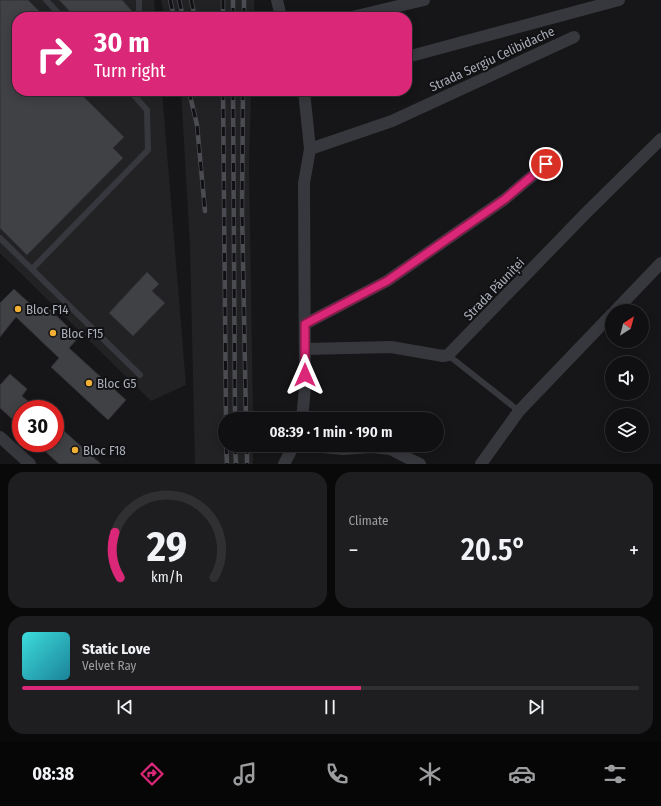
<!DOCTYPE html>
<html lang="en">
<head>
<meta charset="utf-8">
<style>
	body { margin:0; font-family:"Fira Sans Condensed",sans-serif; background:#1e1e20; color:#f1f3f6; height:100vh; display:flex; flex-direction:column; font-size:15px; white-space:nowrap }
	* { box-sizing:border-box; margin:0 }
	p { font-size:13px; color:#9c9d9f }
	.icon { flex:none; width:22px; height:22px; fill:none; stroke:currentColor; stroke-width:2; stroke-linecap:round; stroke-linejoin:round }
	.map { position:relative; height:464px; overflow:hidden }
	.details { display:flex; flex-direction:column; gap:8px; padding:8px; background:#09090a; flex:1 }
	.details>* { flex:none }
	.top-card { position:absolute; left:12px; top:12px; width:400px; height:84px; border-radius:16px; box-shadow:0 2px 10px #0003,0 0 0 1px #303032; background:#db2777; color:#fff; overflow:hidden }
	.needle { width:26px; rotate:36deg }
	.buttons { position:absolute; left:605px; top:304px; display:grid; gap:8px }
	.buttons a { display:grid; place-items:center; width:44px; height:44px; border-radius:50%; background:#101012; box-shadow:0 2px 10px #0003,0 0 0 1px #303032; font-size:20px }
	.speed { position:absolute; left:12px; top:400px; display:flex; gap:8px; font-size:20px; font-weight:700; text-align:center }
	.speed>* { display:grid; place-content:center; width:52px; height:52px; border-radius:50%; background:#101012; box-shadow:0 2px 10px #0003,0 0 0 1px #303032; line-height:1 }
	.speed .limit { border:6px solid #d22; background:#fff; color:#111 }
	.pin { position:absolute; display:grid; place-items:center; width:34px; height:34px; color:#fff; margin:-17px; border:2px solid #fff; border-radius:50%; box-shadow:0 1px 4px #0007 }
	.me { position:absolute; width:44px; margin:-22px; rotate:0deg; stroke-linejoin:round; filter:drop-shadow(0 0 3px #0008) }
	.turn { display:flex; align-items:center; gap:14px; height:84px; padding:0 16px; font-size:18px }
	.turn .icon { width:52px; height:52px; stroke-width:2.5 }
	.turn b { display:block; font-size:28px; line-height:34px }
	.big { font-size:30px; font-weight:600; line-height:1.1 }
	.details .tile { flex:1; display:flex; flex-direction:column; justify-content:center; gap:6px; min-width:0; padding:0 14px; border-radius:16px; background:#1e1e20 }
	.details .dial { align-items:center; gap:0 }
	.dial svg { height:104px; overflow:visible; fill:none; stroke:#303032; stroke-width:7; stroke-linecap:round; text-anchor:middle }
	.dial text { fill:#f1f3f6; stroke:none }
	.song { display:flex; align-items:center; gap:12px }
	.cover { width:48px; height:48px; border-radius:6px; background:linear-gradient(135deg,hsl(180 70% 55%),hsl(190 70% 35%)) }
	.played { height:4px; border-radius:2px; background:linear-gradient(90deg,#db2777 55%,#303032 55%) }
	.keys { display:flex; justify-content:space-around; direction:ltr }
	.heat { display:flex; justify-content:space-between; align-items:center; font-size:22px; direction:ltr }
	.details .tiles { flex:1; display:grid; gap:8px; grid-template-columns:1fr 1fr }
	.tile:last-child { grid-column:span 2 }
	.trip { position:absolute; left:218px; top:412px; width:226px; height:40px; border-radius:20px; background:#101012; box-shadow:0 2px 10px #0003,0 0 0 1px #303032; font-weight:600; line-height:40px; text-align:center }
	.tab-bar { display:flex; height:64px; justify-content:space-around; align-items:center; background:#060607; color:#9c9d9f }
	.tab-bar .icon { width:28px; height:28px }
	.tab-bar .active { color:#db2777 }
	.tab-bar b { font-size:18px; color:#f1f3f6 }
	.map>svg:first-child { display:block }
</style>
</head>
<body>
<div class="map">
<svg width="661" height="464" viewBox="0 0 661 464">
	<rect width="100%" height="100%" fill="#161618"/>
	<path fill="#222225" d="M0,0H154L155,17H17V91H162L186,385L151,401L0,253Z
		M161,0H254V17H165Z
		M181,91H251L249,165L253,419H225V445H253V464H195L190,246Z"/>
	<path fill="#404145" stroke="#303034" d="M0,0H28L45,17H17V91H78L124,137L113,148L123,158L27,255L0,228Z
		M59,0H122L133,12L128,17H75Z
		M147,272L159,284L152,291L165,303L133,336L109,313Z
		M14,289L41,314L48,308L79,337L69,348L126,400L108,420L51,367L59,358L16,317L0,337V303Z
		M10,374L27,389L22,396L37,409H21V427L0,408V385Z
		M55,423L101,464H59L36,443H55Z"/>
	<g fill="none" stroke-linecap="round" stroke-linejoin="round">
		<path stroke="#37383d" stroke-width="6" d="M46,0L62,17
			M136,17L139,11V0
			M0,238L140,375
			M32,269L148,150L147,110L130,91
			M448,355L519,411"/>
		<path stroke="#37383d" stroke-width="12" d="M277,0L281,17
			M352,17L424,0
			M407,57L619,0
			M310,149L392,121L574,37
			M615,311L661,263
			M305,324L387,281L505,199L556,156
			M305,349L391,347L443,356L448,355L587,212L661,139
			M302,419L305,388L304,183L310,149L304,91
			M0,437L30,464
			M300,445L343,449L372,447L390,449L420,464
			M284,464L294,445
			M481,464L519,411L612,314"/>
		<defs>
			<path id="rail" d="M170,0L174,17
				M179,0L183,17
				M191,0L195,17
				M223,0V17
				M233,17V0
				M244,17V0
				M189,91L197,125L205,211
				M223,91L226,419
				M233,91L235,419
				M243,91L242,210L246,419
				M226,445L227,464
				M235,445L236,464
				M247,445V464"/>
		</defs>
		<use href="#rail" stroke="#4a4c52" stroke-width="4.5"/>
		<use href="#rail" stroke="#111113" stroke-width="3" stroke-dasharray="9" stroke-linecap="butt"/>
	</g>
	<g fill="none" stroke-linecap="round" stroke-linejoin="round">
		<defs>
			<path id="route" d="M305,375V324L387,281L505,199L546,164"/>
		</defs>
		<use href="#route" stroke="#8e194d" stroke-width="10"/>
		<use href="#route" stroke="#db2777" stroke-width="7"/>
	</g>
	<g fill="#f2b134" stroke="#111113" stroke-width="1.5">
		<circle cx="18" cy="309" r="4"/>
		<circle cx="53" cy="333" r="4"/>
		<circle cx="89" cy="383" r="4"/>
		<circle cx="75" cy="450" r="4"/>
	</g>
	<g text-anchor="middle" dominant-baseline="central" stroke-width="4" stroke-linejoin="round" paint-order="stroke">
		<g font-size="13" fill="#a8adb8" stroke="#111113">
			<text transform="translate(492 59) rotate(-25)">Strada Sergiu Celibidache</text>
			<text transform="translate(494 289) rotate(-46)">Strada Păuniței</text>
		</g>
		<g font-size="13" fill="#a8adb8" stroke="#111113" text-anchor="start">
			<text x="26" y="309">Bloc F14</text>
			<text x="61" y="333">Bloc F15</text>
			<text x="97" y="383">Bloc G5</text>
			<text x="83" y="450">Bloc F18</text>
		</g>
	</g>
</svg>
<div class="buttons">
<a><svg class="needle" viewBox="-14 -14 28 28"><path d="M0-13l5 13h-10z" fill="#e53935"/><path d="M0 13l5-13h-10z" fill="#9c9d9f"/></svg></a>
<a><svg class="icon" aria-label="sound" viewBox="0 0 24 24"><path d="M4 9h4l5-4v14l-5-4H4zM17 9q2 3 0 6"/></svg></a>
<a><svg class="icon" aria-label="layers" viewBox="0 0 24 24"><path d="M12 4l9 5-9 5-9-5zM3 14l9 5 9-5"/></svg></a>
</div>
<div class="speed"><div class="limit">30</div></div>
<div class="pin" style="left:546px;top:164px;background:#d93025"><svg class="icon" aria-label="arrive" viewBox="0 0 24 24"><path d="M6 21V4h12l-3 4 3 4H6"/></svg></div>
<svg class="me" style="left:305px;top:375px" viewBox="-20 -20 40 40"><path d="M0-17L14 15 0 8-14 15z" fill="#db2777" stroke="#fff" stroke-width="4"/></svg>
<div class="trip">08:39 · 1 min · 190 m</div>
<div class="top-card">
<div class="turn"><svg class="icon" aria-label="right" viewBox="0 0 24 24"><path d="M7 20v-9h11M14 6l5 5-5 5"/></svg><div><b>30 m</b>Turn right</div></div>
</div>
</div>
<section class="details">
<div class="tiles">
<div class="tile dial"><svg viewBox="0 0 100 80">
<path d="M14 69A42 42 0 1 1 86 69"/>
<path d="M14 69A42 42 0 0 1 10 34" stroke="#db2777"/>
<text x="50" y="56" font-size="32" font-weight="700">29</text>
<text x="50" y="72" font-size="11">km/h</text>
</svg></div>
<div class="tile"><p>Climate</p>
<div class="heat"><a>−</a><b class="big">20.5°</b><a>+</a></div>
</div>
<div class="tile">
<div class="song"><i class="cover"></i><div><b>Static Love</b><p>Velvet Ray</p></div></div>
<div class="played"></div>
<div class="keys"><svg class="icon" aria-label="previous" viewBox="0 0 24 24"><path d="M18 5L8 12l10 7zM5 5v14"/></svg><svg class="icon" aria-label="pause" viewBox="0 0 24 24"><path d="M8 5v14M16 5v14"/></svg><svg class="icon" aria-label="next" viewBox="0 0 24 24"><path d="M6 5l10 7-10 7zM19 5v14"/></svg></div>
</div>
</div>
</section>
<nav class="tab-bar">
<b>08:38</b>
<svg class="icon active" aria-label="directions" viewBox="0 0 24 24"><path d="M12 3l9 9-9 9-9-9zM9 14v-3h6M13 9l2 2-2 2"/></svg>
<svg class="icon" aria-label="music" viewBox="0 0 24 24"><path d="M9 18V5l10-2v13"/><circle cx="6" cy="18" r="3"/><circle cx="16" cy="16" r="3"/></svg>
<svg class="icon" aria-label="phone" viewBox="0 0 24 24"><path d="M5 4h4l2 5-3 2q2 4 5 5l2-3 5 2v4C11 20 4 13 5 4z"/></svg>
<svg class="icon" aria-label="climate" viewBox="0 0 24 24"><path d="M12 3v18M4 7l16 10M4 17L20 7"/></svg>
<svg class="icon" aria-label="car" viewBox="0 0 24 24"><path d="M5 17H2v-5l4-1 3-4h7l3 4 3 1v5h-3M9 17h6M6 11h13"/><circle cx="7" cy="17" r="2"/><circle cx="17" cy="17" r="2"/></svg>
<svg class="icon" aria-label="filters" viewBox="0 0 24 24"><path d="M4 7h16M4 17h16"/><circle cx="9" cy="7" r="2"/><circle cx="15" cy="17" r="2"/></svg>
</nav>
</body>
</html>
